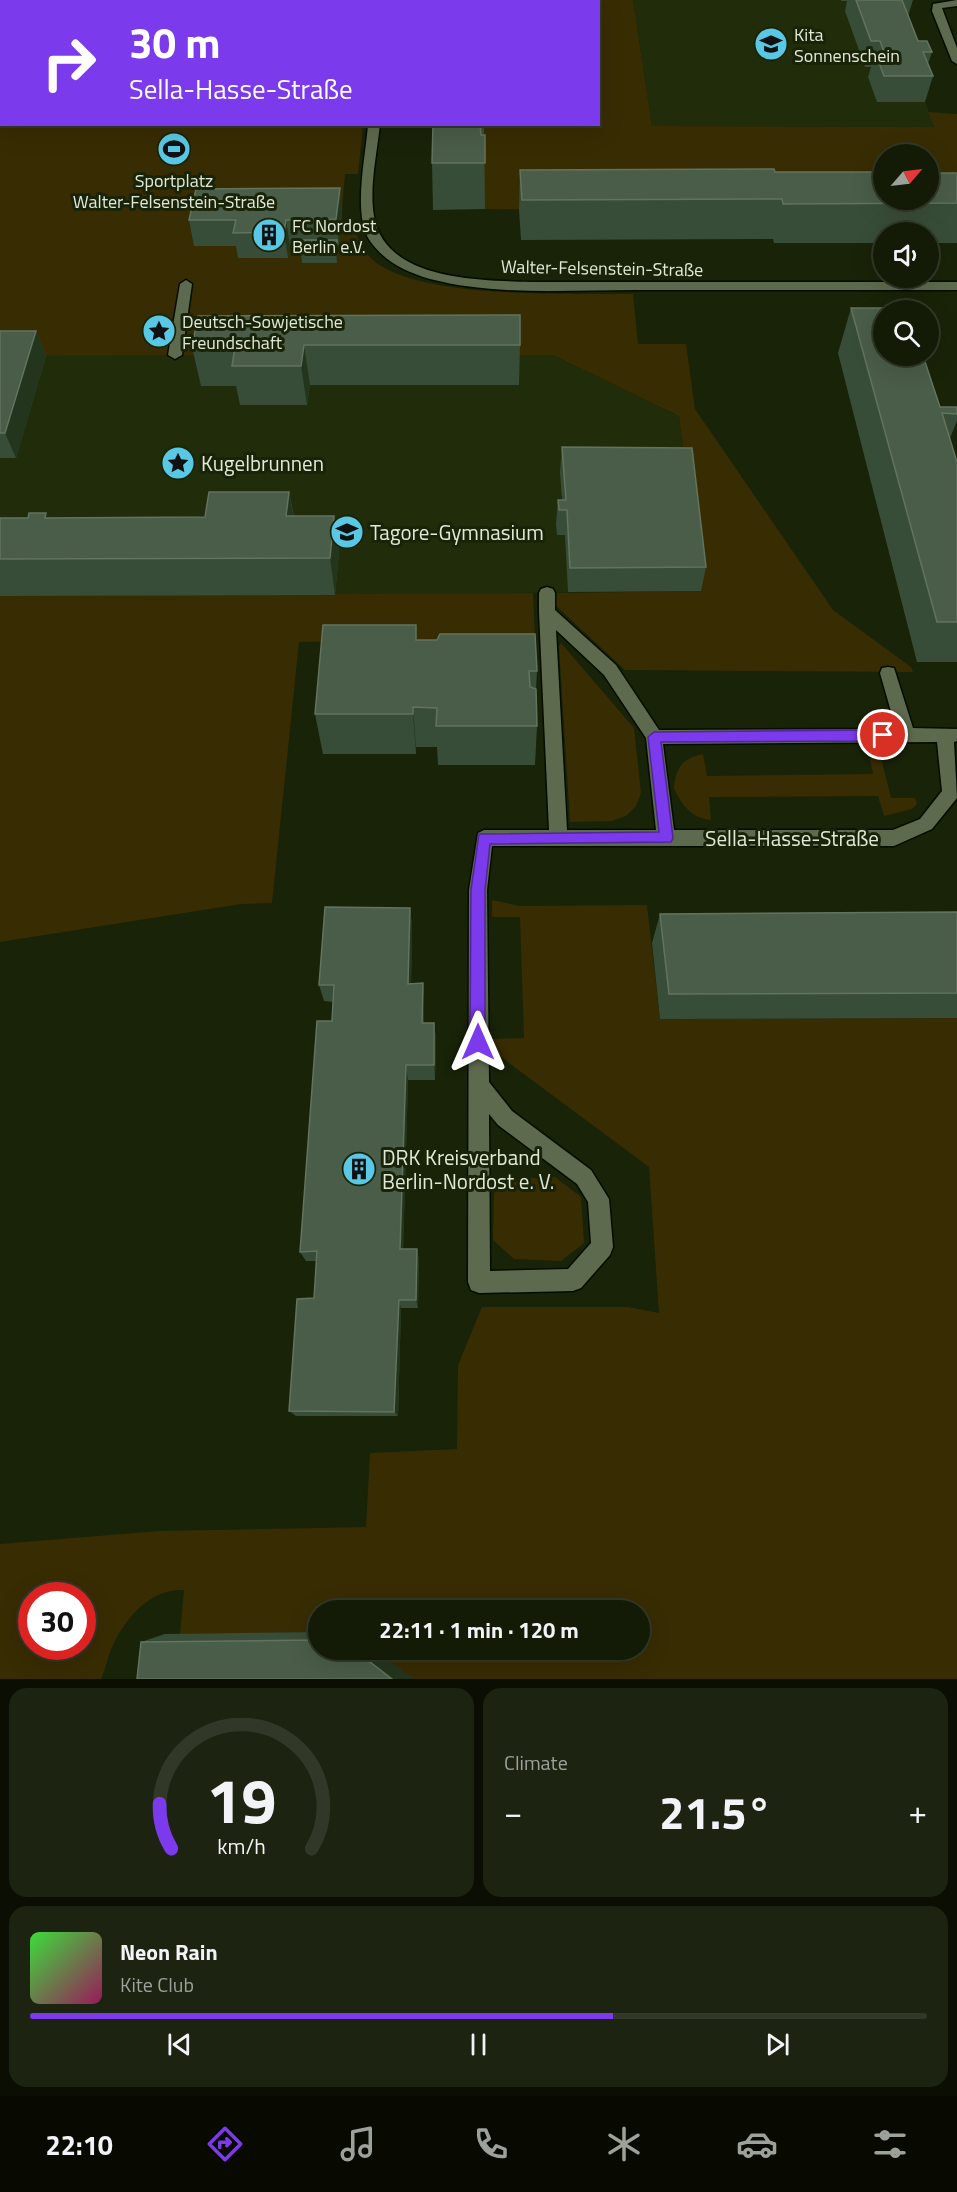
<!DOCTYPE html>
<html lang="en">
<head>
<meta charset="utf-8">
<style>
	body { margin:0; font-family:"Titillium Web",sans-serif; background:#1c2310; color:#f1f3f6; height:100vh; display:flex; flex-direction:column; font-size:22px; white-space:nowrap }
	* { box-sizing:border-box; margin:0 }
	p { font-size:20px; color:#9da19b }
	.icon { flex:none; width:33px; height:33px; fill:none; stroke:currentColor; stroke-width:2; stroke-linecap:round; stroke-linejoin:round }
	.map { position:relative; height:1679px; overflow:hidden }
	.drawer { display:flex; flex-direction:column; gap:9px; padding:9px; background:#0a0e03; flex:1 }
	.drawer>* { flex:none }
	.top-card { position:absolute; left:0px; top:0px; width:600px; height:126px; box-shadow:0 6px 24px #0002,0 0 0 2px #323828; background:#7c3aed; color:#fff; overflow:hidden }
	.needle { width:39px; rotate:62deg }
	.fabs { position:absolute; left:873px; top:144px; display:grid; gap:12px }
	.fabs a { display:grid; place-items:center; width:66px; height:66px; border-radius:50%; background:#131a06; box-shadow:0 6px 24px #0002,0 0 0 2px #323828; font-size:30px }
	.speed { position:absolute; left:18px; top:1582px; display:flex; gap:12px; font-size:30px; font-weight:700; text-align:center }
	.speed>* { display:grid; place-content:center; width:78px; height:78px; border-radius:50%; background:#131a06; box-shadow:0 6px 24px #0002,0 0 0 2px #323828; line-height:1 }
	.speed .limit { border:9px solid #d22; background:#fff; color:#111 }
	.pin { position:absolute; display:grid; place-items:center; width:51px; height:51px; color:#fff; margin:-26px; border:3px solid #fff; border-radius:50%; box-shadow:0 2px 6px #0007 }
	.me { position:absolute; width:66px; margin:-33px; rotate:0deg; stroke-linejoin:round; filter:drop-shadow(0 0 4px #0008) }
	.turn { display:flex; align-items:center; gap:21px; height:126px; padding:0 30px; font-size:27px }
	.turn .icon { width:78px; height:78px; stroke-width:2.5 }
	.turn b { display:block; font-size:42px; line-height:51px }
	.big { font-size:45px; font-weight:700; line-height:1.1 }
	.drawer .tile { flex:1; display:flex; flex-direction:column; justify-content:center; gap:9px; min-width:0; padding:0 21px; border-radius:18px; background:#1c2310 }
	.drawer .dial { align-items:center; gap:0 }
	.dial svg { height:156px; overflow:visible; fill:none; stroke:#323828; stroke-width:7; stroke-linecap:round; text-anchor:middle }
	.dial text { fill:#f1f3f6; stroke:none }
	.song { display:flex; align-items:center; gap:18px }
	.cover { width:72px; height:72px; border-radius:9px; background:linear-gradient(135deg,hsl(120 70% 55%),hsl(330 70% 35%)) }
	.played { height:6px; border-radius:3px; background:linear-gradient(90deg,#7c3aed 65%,#323828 65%) }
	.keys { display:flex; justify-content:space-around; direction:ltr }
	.heat { display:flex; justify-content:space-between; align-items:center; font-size:33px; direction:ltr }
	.drawer .tiles { flex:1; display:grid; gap:9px; grid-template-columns:1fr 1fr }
	.tile:last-child { grid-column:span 2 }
	.trip { position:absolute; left:308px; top:1600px; width:342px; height:60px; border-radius:30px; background:#131a06; box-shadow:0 6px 24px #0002,0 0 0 2px #323828; font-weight:700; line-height:60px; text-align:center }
	.tabs { display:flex; height:96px; justify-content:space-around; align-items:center; background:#080a02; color:#9da19b }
	.tabs .icon { width:42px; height:42px }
	.tabs .active { color:#7c3aed }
	.tabs b { font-size:27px; color:#f1f3f6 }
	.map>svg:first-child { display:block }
</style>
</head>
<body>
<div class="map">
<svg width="957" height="1679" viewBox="0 0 957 1679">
	<rect width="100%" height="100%" fill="#192308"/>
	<path fill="#202c0a" d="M633,0H885L935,127L652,126Z
		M553,355L679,416L701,591L335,595L0,596V356Z"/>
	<path fill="#382c03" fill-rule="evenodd" d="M0,0H381L2,2V124L363,125L358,174H345L341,224H354C357,238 362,251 373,260C419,300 571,293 633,294L638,344H686L695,409L833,610L911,667L913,672L625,670L554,604L557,593L701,591L679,416L553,355L0,356Z
		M511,0H633L652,126L934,127L928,112L957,114V212L485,209L480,125L598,124V2ZM884,154H928V200H884Z
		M533,593L535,638L299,642L272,903L241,904L0,942V596Z
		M561,643L634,728L641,793L636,806L626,816L612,821L570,822L559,646Z
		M880,753L891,798H915L917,804L912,809L884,816L878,796L709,797L711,820C691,818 683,806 674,789C675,769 682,758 703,754L707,776L873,774L869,754Z
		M492,900L520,906L647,905L660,1019L957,1018V1679H413L378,1652L367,1650H639V1611H318V1632L180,1634L184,1590C152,1588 127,1616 114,1643C108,1655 106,1668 101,1679H0V1544L159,1531L366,1527L370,1453L457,1449L458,1365L482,1307H628L659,1313L649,1167L489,1048L490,1039L524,1038L520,917H492ZM32,1596H82V1647H32Z
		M555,1177L581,1197L584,1243L561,1261L514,1259L493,1240L494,1193L514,1179Z"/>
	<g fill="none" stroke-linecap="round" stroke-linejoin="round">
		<defs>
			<path id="minor" d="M407,0H417V2H407Z
				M957,0V6L942,8L957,48V64L952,61L932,11L933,4Z
				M368,124H380C377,154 369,187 374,216C385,281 479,280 530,282H957V290C849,290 742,290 634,290C567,290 496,296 430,279C406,272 385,262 370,241C352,215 366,155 368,124Z
				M186,280L192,284L182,355L175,359L168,355L180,284Z
				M547,587L553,589L555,593V610L616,665L659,730L896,729L880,673L882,668L888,667L894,668L913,728L957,729V741L954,742L957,798L932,829L894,846H492L487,890L489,1082L512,1111L591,1170L609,1199L613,1247L610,1255L581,1288L573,1291L479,1293L471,1290L468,1282L469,890L478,833L484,830H549L539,612V593L541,589ZM556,630L604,675L646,738L656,830H567ZM937,742L942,791L920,819L893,830H674L663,744ZM489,1114L498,1125L577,1184L588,1202L591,1243L568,1269L490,1271Z"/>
		</defs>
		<use href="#minor" stroke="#050c00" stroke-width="3"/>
		<use href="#minor" fill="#5e6a4d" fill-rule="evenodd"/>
	</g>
	<path fill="#384d37" d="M467,0H514V2H467Z
		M841,0H913L908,16L918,41L932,52L928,64L933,76L925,102H877L868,77L871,67H865L845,11L847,1H841Z
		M433,124H484L485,209L433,210L432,163Z
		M520,170L775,172L957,173V243H928V232H884V243H774L773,239L521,240L519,209Z
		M340,188L342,214L339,245H338L337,263H302L301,253L302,245H290L288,258H238L236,246H194L189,220Z
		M851,308L884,356H928L926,362L940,407H957V421L950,438L957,462V662H917L838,353Z
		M198,316L520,345L519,385H310L307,405H240L236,386H201L192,347Z
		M0,331H36L46,356L16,458H0Z
		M928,332L935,338L928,355Z
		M562,447L706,567L701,591L568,592L565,535H557L556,525L558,500H562L560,472Z
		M289,492L294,516H334L339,553L335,595L0,596V518L205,517Z
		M417,640L537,671L536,689L537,726L535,765H438L437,747H416V754H323L315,714Z
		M410,908L412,926L411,984L423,983L424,1000V1023H434L436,1039L435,1080H408L403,1249L419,1258L418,1308H401L398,1416H296L289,1411L314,1298L316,1261H306L300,1252L332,1021L333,1002L324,1001L319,985Z
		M957,912V1018L660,1019L652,943L660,914Z
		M318,1632V1650H367L378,1652L413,1679H137L141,1642L165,1634Z"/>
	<path fill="#24351d" d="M340,188L342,214L339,245L336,219Z
		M286,220L290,245L288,258L284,232Z
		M337,240L338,249L337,263L336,253Z
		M36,331L46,356L16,458L5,433Z
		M304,345L310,385L307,405L301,366Z
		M289,492L296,530L286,516Z
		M334,516L339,553L335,595L330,558Z
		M413,707L416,747V754L413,714Z
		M410,908L412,926L411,1001L408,984Z
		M423,983L424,1000L423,1039L422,1023Z
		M434,1023L436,1039L435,1080L434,1065Z
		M406,1065L408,1080L403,1259L400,1249Z
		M417,1249L419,1258L418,1308L416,1300Z
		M399,1300L401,1308L398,1416L394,1412Z
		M318,1638V1650L315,1652L316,1640Z
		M378,1652L413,1679H392L370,1662Z"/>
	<path fill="#4a5d48" stroke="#62735f" stroke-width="1.5" d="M467,0H480V2H467Z
		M856,0H902L918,41H927L932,52H923L933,76H884L875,52H884L880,41H871Z
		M433,124H480L481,135H485V163H432Z
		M774,169L775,172H884V200H928V173H957V203L783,204L782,199L522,200L520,170Z
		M340,188L336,219L286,220L284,232L233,233L236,220H189L196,189Z
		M303,240H337L336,253H301Z
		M851,308H909V310H884V356H923L940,407H957V414L942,413L957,462V622H937Z
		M520,315V345H304L301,366H232L235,347H192L198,316Z
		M0,331H36L5,433H0Z
		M928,332H933L935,338H928Z
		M562,447L692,448L706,567L570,568L567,510H559L558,500H566Z
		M209,492H289L286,516H334L330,558L0,559V518H28L29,513H46L45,518L205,517Z
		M323,625H416V640H437L440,634H535L537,671H529L530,687L536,689L537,726H436L437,708L413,707V714H315Z
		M325,907L410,908L408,984L423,983L422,1023H434V1065H406L400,1249H417L416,1300H399L394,1412L289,1411L297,1299L314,1298L317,1251L300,1252L317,1021H332L334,985H319Z
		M957,912V993L669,994L660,914Z
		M316,1640L315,1652L370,1662L392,1679H137L141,1642Z"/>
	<path fill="#7c3aed" stroke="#51269a" stroke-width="1.5" d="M883,730L889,735L883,741L661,742L673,838L671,842L490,844L485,890V1042L483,1047L478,1049L472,1047L470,1042L471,890L479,834L659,832L648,737L654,732Z"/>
	<defs>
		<symbol id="school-disc" viewBox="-11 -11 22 22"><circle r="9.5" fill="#59c8e4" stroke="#192308"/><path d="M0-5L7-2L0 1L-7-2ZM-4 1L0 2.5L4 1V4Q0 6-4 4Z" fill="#111"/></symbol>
		<symbol id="stadium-disc" viewBox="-11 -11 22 22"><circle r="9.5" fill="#59c8e4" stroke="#192308"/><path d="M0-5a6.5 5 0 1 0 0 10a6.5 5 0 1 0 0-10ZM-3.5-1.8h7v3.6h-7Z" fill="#111"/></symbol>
		<symbol id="building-disc" viewBox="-11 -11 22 22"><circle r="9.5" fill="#59c8e4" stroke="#192308"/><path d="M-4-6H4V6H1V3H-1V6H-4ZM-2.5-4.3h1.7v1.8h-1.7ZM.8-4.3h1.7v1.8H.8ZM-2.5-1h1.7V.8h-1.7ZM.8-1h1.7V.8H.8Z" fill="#111"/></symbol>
		<symbol id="sight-disc" viewBox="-11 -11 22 22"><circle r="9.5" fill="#59c8e4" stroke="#192308"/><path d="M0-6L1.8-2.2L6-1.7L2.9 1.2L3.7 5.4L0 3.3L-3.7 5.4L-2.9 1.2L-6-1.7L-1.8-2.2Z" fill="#111"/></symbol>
	</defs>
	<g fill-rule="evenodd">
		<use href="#school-disc" x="752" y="25" width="38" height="38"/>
		<use href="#stadium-disc" x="155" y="130" width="38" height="38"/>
		<use href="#building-disc" x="250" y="216" width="38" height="38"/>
		<use href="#sight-disc" x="140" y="312" width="38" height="38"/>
		<use href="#sight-disc" x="159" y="444" width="38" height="38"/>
		<use href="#school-disc" x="328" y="513" width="38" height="38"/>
		<use href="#building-disc" x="340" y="1150" width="38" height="38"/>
	</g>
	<g text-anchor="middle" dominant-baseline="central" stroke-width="6" stroke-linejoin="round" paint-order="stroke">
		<g font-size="18" fill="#e1e8d8" stroke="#192308" text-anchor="start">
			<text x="794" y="34">Kita<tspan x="794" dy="21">Sonnenschein</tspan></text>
			<text x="174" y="180" text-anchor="middle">Sportplatz<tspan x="174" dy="21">Walter-Felsenstein-Straße</tspan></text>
			<text x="292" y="225">FC Nordost<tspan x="292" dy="21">Berlin e.V.</tspan></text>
			<text x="182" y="321">Deutsch-Sowjetische<tspan x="182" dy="21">Freundschaft</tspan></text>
		</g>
		<g font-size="18" fill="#e1e8d8" stroke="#192308">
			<text transform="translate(602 268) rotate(1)">Walter-Felsenstein-Straße</text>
		</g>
		<g font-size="21" fill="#e1e8d8" stroke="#192308" text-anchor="start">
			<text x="201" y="463">Kugelbrunnen</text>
			<text x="370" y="532">Tagore-Gymnasium</text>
			<text x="382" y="1157">DRK Kreisverband<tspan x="382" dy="24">Berlin-Nordost e. V.</tspan></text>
		</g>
		<g font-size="21" fill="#e1e8d8" stroke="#192308">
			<text x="792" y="838">Sella-Hasse-Straße</text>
		</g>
	</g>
</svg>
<div class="fabs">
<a><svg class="needle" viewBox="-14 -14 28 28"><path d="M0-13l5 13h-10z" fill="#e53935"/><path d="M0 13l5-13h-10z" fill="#9da19b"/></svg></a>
<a><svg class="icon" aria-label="sound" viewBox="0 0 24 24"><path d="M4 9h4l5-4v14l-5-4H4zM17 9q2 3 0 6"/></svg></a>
<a><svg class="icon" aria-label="search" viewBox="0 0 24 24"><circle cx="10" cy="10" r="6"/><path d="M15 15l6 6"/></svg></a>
</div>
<div class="speed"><div class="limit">30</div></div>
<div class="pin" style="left:883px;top:735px;background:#d93025"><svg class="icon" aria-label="arrive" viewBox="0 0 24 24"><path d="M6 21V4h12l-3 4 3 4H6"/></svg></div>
<svg class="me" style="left:478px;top:1042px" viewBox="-20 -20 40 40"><path d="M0-17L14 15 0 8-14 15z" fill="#7c3aed" stroke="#fff" stroke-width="4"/></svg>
<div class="trip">22:11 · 1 min · 120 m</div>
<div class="top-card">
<div class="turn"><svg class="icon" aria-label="right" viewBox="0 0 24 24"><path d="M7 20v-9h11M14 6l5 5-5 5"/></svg><div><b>30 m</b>Sella-Hasse-Straße</div></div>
</div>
</div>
<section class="drawer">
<div class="tiles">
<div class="tile dial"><svg viewBox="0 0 100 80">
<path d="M14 69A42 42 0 1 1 86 69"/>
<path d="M14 69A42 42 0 0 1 8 46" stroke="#7c3aed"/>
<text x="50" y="56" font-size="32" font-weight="700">19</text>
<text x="50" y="72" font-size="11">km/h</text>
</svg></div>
<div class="tile"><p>Climate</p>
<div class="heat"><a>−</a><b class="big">21.5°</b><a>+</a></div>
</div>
<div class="tile">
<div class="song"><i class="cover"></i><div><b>Neon Rain</b><p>Kite Club</p></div></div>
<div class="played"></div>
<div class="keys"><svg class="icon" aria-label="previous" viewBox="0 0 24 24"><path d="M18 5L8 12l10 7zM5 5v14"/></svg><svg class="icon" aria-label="pause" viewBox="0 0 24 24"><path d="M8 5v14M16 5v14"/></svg><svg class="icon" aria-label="next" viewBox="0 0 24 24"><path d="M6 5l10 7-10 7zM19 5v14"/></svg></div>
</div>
</div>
</section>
<nav class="tabs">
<b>22:10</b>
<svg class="icon active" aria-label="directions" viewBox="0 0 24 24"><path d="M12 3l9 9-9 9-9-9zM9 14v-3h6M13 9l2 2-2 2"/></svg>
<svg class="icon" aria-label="music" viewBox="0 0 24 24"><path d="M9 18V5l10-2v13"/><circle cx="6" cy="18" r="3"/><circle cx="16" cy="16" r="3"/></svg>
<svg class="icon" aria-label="phone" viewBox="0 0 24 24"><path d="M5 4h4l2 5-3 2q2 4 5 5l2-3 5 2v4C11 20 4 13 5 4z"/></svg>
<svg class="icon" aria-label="climate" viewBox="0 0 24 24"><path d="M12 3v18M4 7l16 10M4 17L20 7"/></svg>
<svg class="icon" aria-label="car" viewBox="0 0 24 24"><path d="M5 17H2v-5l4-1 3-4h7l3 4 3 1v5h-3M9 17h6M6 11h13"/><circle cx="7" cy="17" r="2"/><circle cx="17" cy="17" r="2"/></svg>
<svg class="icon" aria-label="filters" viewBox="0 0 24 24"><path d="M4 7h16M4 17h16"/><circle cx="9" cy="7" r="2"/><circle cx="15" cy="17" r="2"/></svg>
</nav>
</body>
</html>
